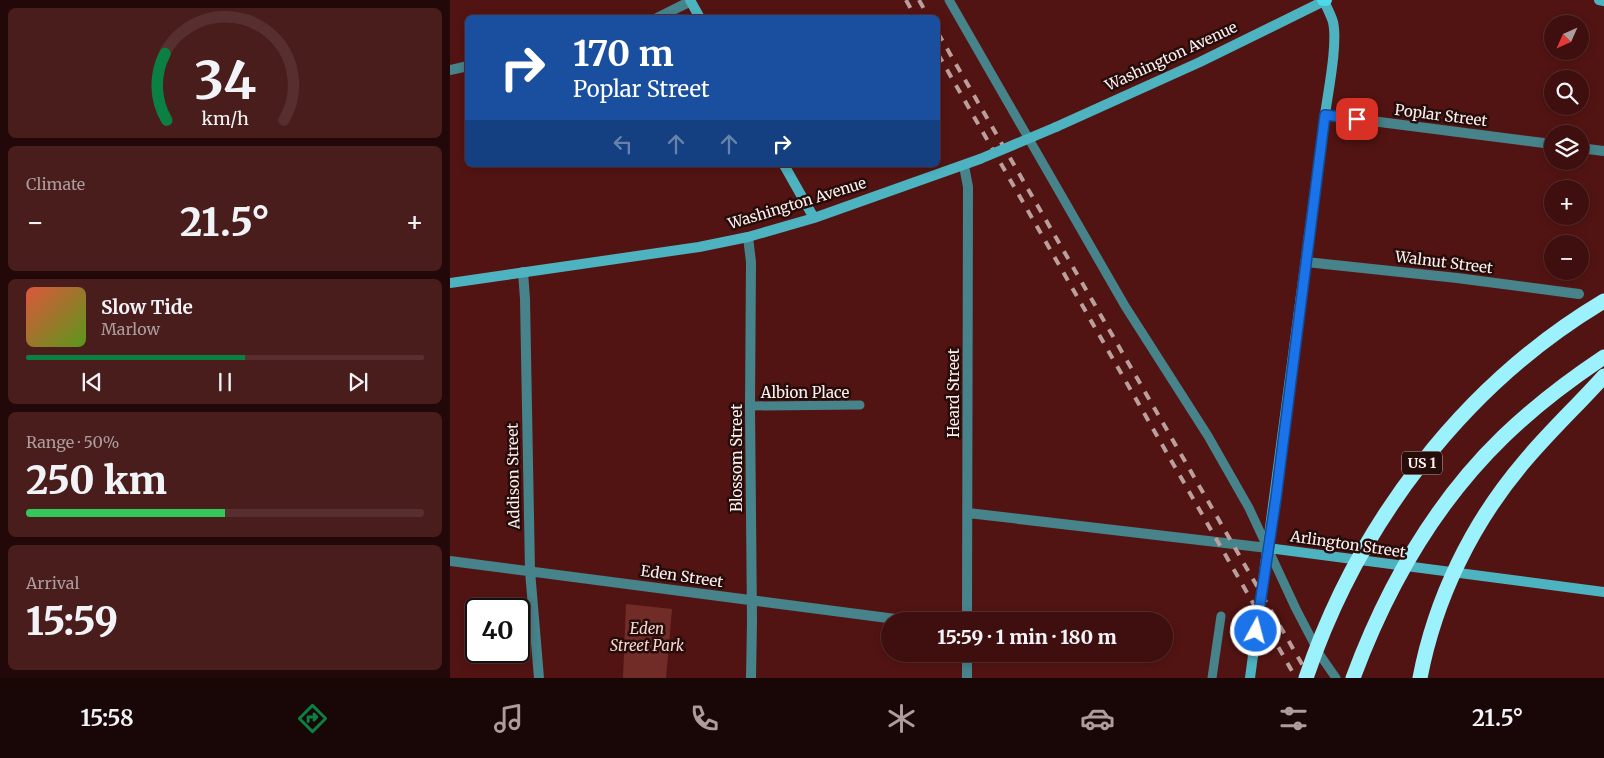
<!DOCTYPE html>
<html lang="en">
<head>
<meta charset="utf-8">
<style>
	body { margin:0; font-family:Merriweather,serif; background:#491d1c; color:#f1f3f6; height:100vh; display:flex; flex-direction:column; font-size:19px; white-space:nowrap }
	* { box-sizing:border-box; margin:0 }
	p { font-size:16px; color:#ad9c9e }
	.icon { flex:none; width:28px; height:28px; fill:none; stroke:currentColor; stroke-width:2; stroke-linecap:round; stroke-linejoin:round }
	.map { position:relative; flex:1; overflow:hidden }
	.panel { display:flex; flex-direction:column; gap:8px; padding:8px; background:#220808; width:450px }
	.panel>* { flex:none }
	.hud { position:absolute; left:15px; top:15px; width:475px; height:152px; border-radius:8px; box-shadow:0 2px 8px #0003,0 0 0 1px #572f2e; background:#1a4fa0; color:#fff; overflow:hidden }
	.needle { width:32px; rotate:225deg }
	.fabs { position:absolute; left:1094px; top:15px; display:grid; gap:10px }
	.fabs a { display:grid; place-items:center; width:45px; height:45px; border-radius:50%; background:#3e0f0e; box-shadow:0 2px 8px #0003,0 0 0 1px #572f2e; font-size:25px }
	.speed { position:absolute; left:15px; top:598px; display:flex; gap:10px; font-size:25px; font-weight:700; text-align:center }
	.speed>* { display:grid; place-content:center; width:65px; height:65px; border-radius:50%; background:#3e0f0e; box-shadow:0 2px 8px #0003,0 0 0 1px #572f2e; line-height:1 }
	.speed .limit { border:2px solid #111; border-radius:8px; background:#fff; color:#111 }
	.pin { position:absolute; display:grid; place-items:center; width:42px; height:42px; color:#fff; margin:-21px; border-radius:10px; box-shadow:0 2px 8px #0006 }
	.me { position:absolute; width:55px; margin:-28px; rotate:7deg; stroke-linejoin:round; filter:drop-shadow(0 0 4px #0008) }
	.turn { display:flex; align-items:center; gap:18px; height:105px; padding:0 25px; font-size:22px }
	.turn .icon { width:65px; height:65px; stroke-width:2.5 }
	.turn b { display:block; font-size:35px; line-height:42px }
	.lanes { display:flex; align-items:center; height:48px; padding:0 25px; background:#0003; justify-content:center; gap:25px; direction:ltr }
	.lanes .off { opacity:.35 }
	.big { font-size:38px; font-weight:800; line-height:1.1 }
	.panel .widget { flex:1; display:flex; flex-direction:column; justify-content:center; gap:8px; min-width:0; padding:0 18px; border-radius:8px; background:#491d1c }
	.panel .dial { align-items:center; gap:0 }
	.dial svg { height:130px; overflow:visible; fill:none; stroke:#572f2e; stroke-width:7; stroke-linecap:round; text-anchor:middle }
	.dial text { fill:#f1f3f6; stroke:none }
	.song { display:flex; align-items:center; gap:15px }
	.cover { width:60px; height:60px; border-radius:8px; background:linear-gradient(135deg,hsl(10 70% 55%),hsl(90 70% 35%)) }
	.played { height:5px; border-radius:2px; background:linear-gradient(90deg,#0b8043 55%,#572f2e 55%) }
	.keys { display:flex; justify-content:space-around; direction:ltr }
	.heat { display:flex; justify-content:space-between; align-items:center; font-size:28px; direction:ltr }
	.charge { height:8px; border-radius:4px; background:linear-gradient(90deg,#34c759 50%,#572f2e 0) }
	.trip { position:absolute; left:431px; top:612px; width:292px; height:50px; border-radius:25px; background:#3e0f0e; box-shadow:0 2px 8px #0003,0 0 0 1px #572f2e; font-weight:800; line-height:50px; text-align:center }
	.tabs { display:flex; height:80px; justify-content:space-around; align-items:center; background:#190606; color:#ad9c9e }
	.tabs .icon { width:35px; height:35px }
	.tabs .current { color:#0b8043 }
	.tabs b { font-size:22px; color:#f1f3f6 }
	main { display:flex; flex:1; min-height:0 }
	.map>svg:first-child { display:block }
</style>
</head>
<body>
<main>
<section class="panel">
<div class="widget dial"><svg viewBox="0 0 100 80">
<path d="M14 69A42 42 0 1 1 86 69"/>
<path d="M14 69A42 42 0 0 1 13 28" stroke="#0b8043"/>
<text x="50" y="56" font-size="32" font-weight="700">34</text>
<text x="50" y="72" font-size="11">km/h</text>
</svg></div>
<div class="widget"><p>Climate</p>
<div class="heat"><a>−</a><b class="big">21.5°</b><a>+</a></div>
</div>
<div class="widget">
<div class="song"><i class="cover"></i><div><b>Slow Tide</b><p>Marlow</p></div></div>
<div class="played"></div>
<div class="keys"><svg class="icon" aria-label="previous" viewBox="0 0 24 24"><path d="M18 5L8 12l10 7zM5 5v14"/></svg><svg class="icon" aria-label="pause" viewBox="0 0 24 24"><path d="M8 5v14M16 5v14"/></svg><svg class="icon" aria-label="next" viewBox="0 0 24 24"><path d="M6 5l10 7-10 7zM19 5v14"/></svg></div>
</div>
<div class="widget"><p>Range · 50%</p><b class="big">250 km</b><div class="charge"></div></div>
<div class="widget"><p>Arrival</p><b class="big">15:59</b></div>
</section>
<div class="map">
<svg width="1154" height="678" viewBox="0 0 1154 678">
	<rect width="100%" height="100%" fill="#521412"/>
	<path fill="#722c28" d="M176,604L222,609L216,678H173Z"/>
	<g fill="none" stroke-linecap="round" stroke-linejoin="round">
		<path stroke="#47838b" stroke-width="9" d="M499,0L675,306L758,436L799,508L846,609L870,655L886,678
			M300,406L410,405
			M762,678L771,616"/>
		<path stroke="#47838b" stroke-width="10" d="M207,18L241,1
			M0,70L18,66
			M875,115L1102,144
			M1130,148L1154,151
			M514,166L518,187L517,621
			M298,237L301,262L300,406L302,621L301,678
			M856,262L1007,278L1129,294
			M73,272L75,299L80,571L89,678
			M518,513L818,548
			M0,561L461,621
			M517,678V654"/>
		<path stroke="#4db3c0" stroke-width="10" d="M240,0L250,18
			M1149,0L1154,1
			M606,127L750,62L874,1C877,8 881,15 883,22C888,43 878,92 875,115L800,678
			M334,165L364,218
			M0,283L249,247L298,237L364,218L530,159
			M818,548L1154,592"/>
		<path stroke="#4dd9e9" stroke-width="12" d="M873,0H876"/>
		<path stroke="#bb9f9d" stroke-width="4" stroke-dasharray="9 9" stroke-linecap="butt" d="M456,0L466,18
			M469,0L479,18
			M488,33L860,678
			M488,54L846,678"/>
		<path stroke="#4db3c0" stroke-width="10" d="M530,159L606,127"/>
		<path stroke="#9bf1fc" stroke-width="15" d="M856,678C908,524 1013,385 1154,301
			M903,678C936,589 984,504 1053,437C1084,407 1118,381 1154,357
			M970,678C985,599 1022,523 1074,462C1099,432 1128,405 1154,376"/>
	</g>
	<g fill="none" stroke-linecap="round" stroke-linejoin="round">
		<defs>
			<path id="route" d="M806,631L826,498L875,115L907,119"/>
		</defs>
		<use href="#route" stroke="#114b97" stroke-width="12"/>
		<use href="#route" stroke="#1a73e8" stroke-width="9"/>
	</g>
	<g text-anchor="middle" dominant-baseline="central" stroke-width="5" stroke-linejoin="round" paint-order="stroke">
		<rect fill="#270c0a" stroke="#bbacab" stroke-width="1" x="952" y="451.5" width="40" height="23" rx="4"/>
		<g font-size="14" font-weight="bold" fill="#faf1f0">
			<text x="972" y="463">US 1</text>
		</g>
		<g font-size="15" fill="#faf1f0" stroke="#270c0a">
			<text transform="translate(721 56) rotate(-25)">Washington Avenue</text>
			<text transform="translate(991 115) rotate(7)">Poplar Street</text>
			<text transform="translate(347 203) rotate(-17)">Washington Avenue</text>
			<text transform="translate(994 262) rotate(7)">Walnut Street</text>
			<text x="355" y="392">Albion Place</text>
			<text transform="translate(503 393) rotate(-90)">Heard Street</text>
			<text transform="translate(286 458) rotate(-90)">Blossom Street</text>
			<text transform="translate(63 476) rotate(-91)">Addison Street</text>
			<text transform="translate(898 544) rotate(8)">Arlington Street</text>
			<text transform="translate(232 576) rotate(8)">Eden Street</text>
		</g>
		<g font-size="15" font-style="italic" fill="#f5d7d4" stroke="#270c0a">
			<text x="197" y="628">Eden<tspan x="197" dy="17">Street Park</tspan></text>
		</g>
	</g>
</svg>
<div class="fabs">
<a><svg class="needle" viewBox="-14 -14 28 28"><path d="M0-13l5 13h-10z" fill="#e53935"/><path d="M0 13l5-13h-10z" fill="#ad9c9e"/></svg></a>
<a><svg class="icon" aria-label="search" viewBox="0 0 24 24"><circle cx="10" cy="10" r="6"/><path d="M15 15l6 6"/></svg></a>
<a><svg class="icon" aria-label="layers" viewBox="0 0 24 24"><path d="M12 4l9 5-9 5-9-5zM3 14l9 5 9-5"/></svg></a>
<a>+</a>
<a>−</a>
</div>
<div class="speed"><div class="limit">40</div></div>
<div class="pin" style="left:907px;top:119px;background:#d93025"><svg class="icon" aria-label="arrive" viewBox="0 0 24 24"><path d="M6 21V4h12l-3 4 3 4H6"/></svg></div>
<svg class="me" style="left:806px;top:631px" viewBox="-20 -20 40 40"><circle r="17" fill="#1a73e8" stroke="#fff" stroke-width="3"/><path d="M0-11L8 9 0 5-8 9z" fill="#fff"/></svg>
<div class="trip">15:59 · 1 min · 180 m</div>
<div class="hud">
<div class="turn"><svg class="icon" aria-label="right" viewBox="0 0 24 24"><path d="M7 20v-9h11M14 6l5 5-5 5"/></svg><div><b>170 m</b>Poplar Street</div></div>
<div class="lanes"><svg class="icon off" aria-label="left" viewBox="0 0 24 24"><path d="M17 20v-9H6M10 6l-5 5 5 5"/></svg><svg class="icon off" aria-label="ahead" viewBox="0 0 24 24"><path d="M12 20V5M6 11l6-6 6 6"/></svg><svg class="icon off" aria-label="ahead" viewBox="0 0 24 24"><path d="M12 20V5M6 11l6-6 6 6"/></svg><svg class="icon" aria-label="right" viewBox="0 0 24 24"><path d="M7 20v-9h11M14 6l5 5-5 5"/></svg></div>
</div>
</div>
</main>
<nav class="tabs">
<b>15:58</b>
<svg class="icon current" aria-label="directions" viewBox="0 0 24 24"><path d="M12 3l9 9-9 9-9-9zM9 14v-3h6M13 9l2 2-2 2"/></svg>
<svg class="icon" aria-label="music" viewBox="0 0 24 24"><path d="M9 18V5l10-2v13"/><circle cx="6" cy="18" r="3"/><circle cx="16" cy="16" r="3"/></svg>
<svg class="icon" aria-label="phone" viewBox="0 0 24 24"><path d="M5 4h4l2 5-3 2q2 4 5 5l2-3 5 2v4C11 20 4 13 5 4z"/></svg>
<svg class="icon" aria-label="climate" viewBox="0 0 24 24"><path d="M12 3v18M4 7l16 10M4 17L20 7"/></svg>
<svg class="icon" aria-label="car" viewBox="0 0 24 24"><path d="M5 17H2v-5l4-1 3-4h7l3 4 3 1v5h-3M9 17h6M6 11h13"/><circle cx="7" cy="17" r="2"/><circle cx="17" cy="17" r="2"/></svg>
<svg class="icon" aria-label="filters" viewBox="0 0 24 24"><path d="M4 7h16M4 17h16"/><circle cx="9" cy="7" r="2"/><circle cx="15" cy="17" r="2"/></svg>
<b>21.5°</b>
</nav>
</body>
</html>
